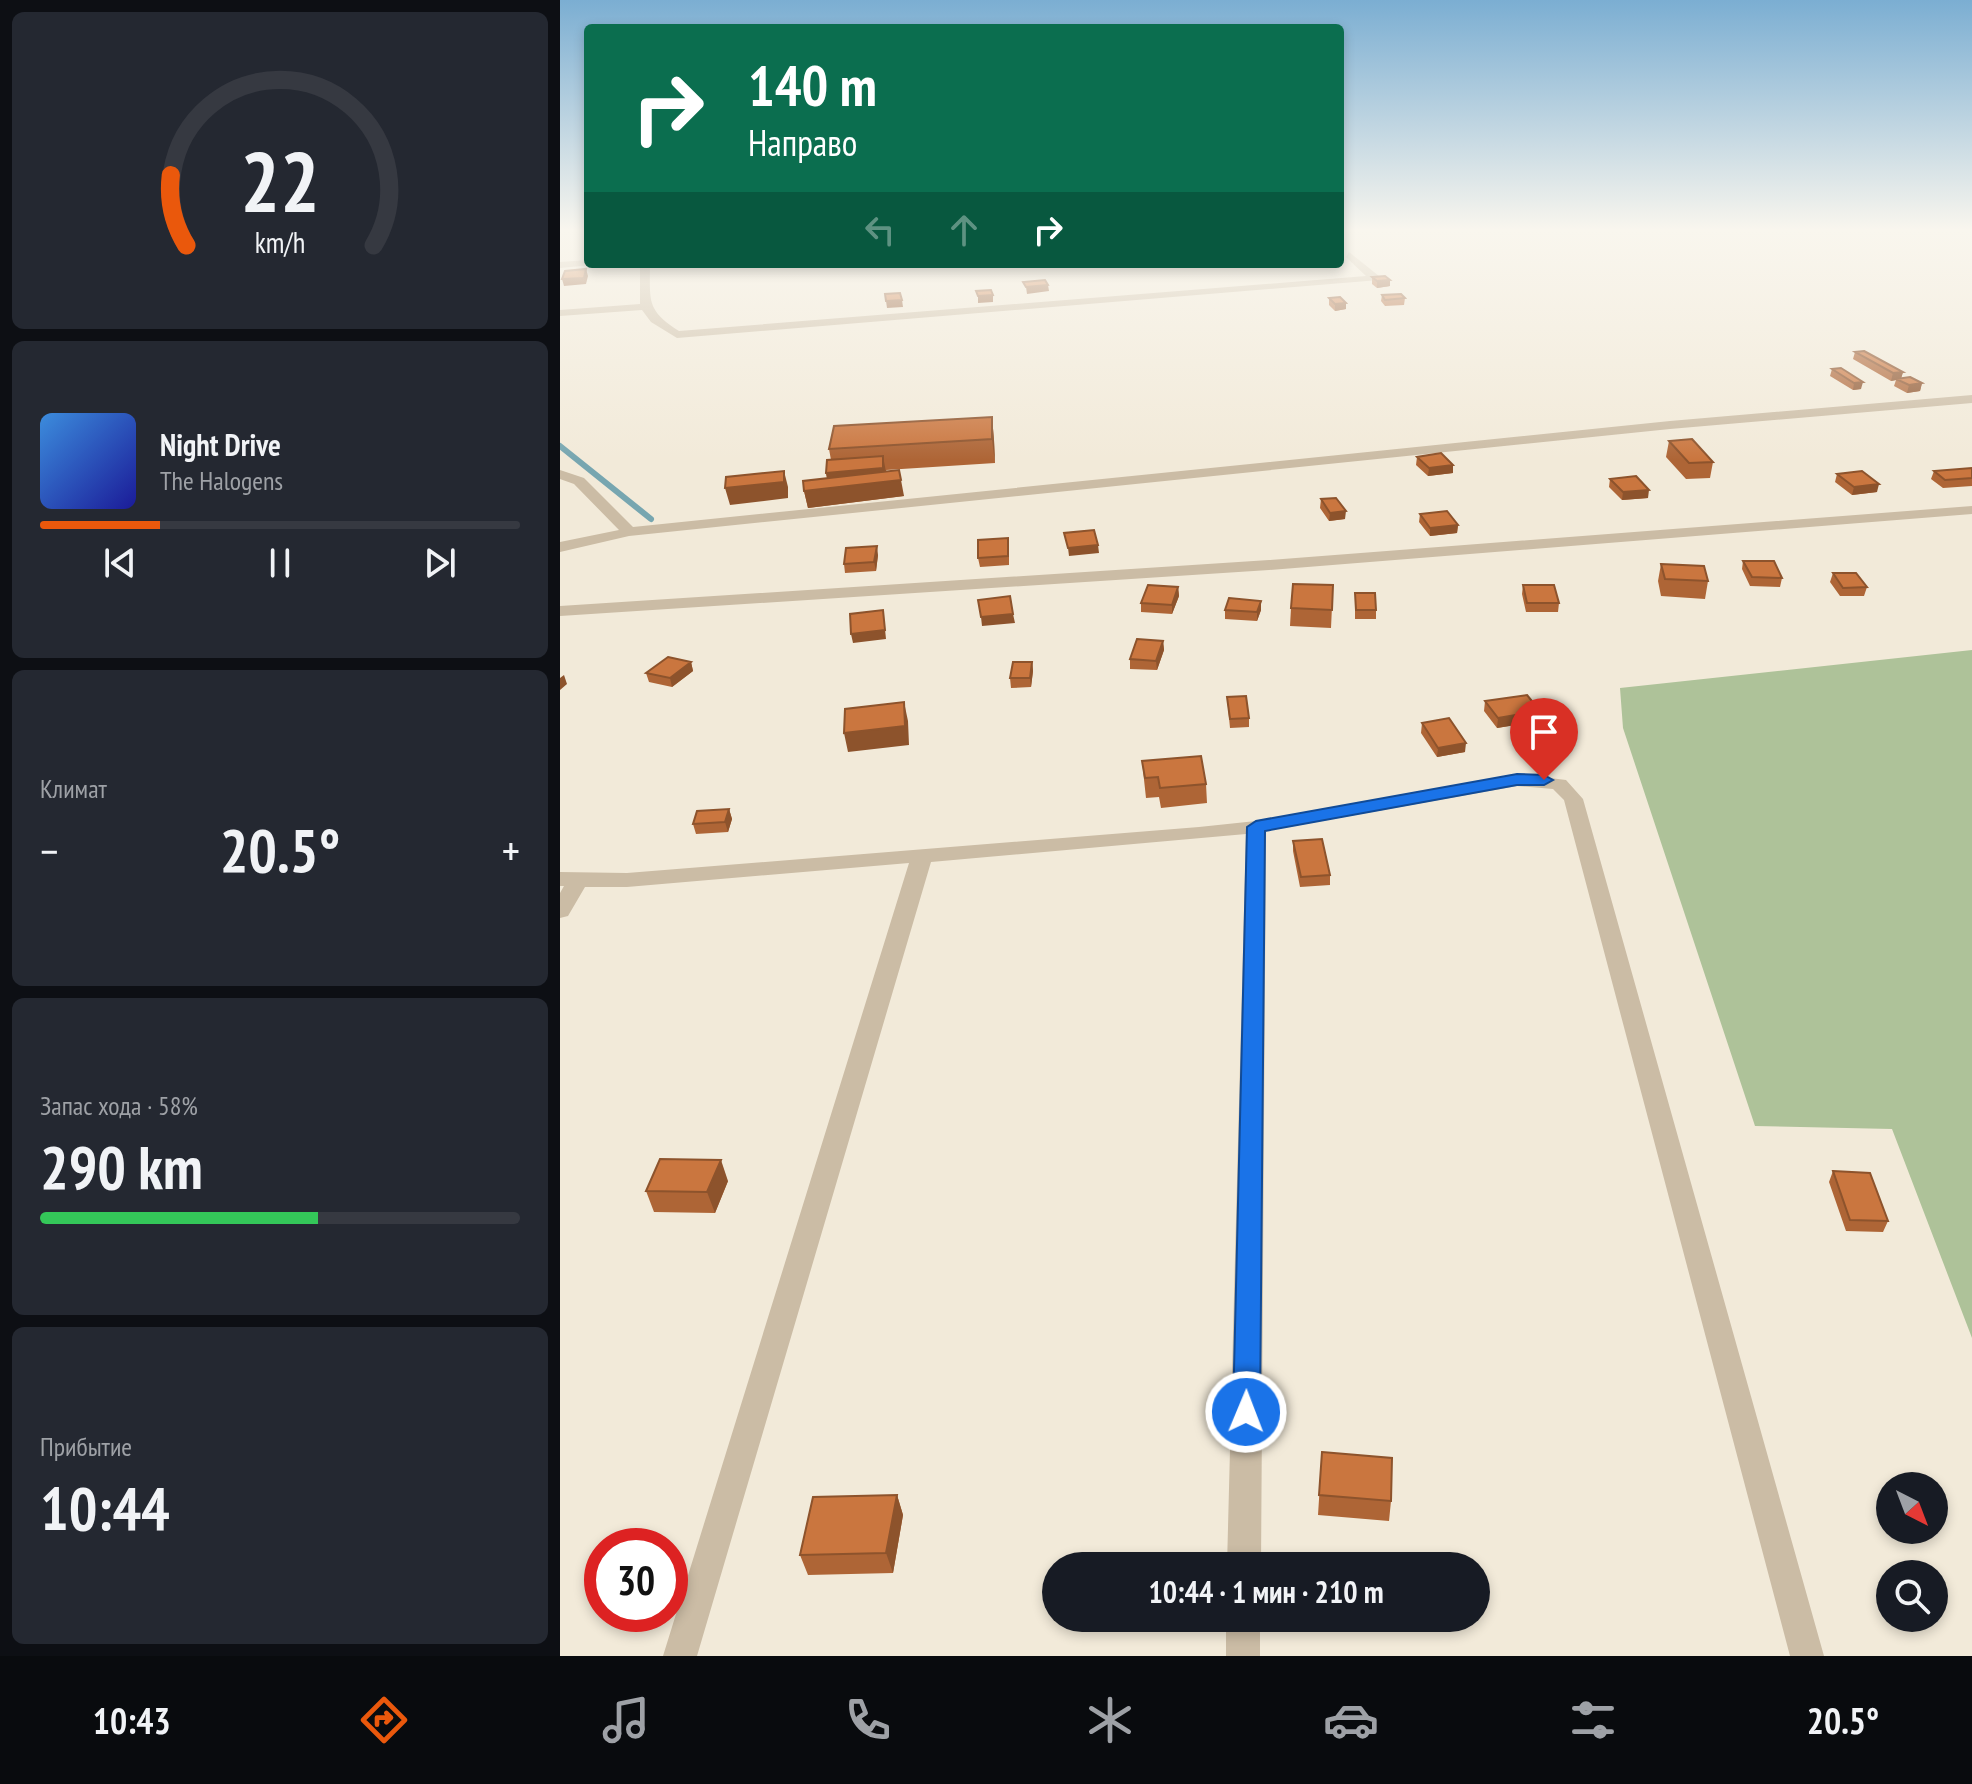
<!DOCTYPE html>
<html lang="ru">
<head>
<meta charset="utf-8">
<style>
	body { margin:0; font-family:"PT Sans Narrow",sans-serif; background:#242831; color:#f1f3f6; height:100vh; display:flex; flex-direction:column; font-size:30px; white-space:nowrap }
	* { box-sizing:border-box; margin:0 }
	p { font-size:26px; color:#9ea1a6 }
	.icon { flex:none; width:44px; height:44px; fill:none; stroke:currentColor; stroke-width:2; stroke-linecap:round; stroke-linejoin:round }
	.map { position:relative; flex:1; overflow:hidden }
	.sheet { display:flex; flex-direction:column; gap:12px; padding:12px; background:#0d0f14; width:560px }
	.sheet>* { flex:none }
	.hud { position:absolute; left:24px; top:24px; width:760px; height:244px; border-radius:8px; box-shadow:0 4px 12px #0003; background:#0b6e4f; color:#fff; overflow:hidden }
	.needle { width:52px; rotate:138deg }
	.fabs { position:absolute; left:1316px; top:1472px; display:grid; gap:16px }
	.fabs a { display:grid; place-items:center; width:72px; height:72px; border-radius:50%; background:#171b24; box-shadow:0 4px 12px #0003; font-size:40px }
	.speed { position:absolute; left:24px; top:1528px; display:flex; gap:16px; font-size:40px; font-weight:700; text-align:center }
	.speed>* { display:grid; place-content:center; width:104px; height:104px; border-radius:50%; background:#171b24; box-shadow:0 4px 12px #0003; line-height:1 }
	.speed .limit { border:12px solid #d22; background:#fff; color:#111 }
	.pin { position:absolute; display:grid; place-items:center; width:68px; height:68px; color:#fff; margin:-82px -34px; border-radius:50% 50% 50% 0; rotate:-45deg; box-shadow:0 0 8px #0007 }
	.pin .icon { rotate:45deg }
	.me { position:absolute; width:88px; margin:-44px; rotate:1deg; stroke-linejoin:round; filter:drop-shadow(0 0 6px #0008) }
	.turn { display:flex; align-items:center; gap:28px; height:168px; padding:0 32px; font-size:36px }
	.turn .icon { width:104px; height:104px; stroke-width:2.5 }
	.turn b { display:block; font-size:56px; line-height:68px }
	.lanes { display:flex; align-items:center; height:76px; padding:0 32px; background:#0003; justify-content:center; gap:40px; direction:ltr }
	.lanes .off { opacity:.35 }
	.big { font-size:60px; font-weight:700; line-height:1.1 }
	.sheet .tile { flex:1; display:flex; flex-direction:column; justify-content:center; gap:12px; min-width:0; padding:0 28px; border-radius:12px; background:#242831 }
	.sheet .dial { align-items:center; gap:0 }
	.dial svg { height:208px; overflow:visible; fill:none; stroke:#363941; stroke-width:7; stroke-linecap:round; text-anchor:middle }
	.dial text { fill:#f1f3f6; stroke:none }
	.song { display:flex; align-items:center; gap:24px }
	.cover { width:96px; height:96px; border-radius:12px; background:linear-gradient(135deg,hsl(210 70% 55%),hsl(240 70% 35%)) }
	.played { height:8px; border-radius:4px; background:linear-gradient(90deg,#ea580c 25%,#363941 25%) }
	.keys { display:flex; justify-content:space-around; direction:ltr }
	.heat { display:flex; justify-content:space-between; align-items:center; font-size:44px; direction:ltr }
	.charge { height:12px; border-radius:6px; background:linear-gradient(90deg,#34c759 58%,#363941 0) }
	.trip { position:absolute; left:482px; top:1552px; width:448px; height:80px; border-radius:40px; background:#171b24; box-shadow:0 4px 12px #0003; font-weight:700; line-height:80px; text-align:center }
	.tab-bar { display:flex; height:128px; justify-content:space-around; align-items:center; background:#090b0e; color:#9ea1a6 }
	.tab-bar .icon { width:56px; height:56px }
	.tab-bar .current { color:#ea580c }
	.tab-bar b { font-size:36px; color:#f1f3f6 }
	main { display:flex; flex:1; min-height:0 }
	.map>svg:first-child { display:block }
</style>
</head>
<body>
<main>
<section class="sheet">
<div class="tile dial"><svg viewBox="0 0 100 80">
<path d="M14 69A42 42 0 1 1 86 69"/>
<path d="M14 69A42 42 0 0 1 8 42" stroke="#ea580c"/>
<text x="50" y="56" font-size="32" font-weight="700">22</text>
<text x="50" y="72" font-size="11">km/h</text>
</svg></div>
<div class="tile">
<div class="song"><i class="cover"></i><div><b>Night Drive</b><p>The Halogens</p></div></div>
<div class="played"></div>
<div class="keys"><svg class="icon" aria-label="previous" viewBox="0 0 24 24"><path d="M18 5L8 12l10 7zM5 5v14"/></svg><svg class="icon" aria-label="pause" viewBox="0 0 24 24"><path d="M8 5v14M16 5v14"/></svg><svg class="icon" aria-label="next" viewBox="0 0 24 24"><path d="M6 5l10 7-10 7zM19 5v14"/></svg></div>
</div>
<div class="tile"><p>Климат</p>
<div class="heat"><a>−</a><b class="big">20.5°</b><a>+</a></div>
</div>
<div class="tile"><p>Запас хода · 58%</p><b class="big">290 km</b><div class="charge"></div></div>
<div class="tile"><p>Прибытие</p><b class="big">10:44</b></div>
</section>
<div class="map">
<svg width="1412" height="1656" viewBox="0 0 1412 1656">
	<rect width="100%" height="100%" fill="#f2ead9"/>
	<path fill="#aec299" d="M1412,650V1338L1332,1129L1195,1126L1063,728L1060,688Z"/>
	<g fill="none" stroke-linecap="round" stroke-linejoin="round">
		<path stroke="#77a6b0" stroke-width="6" d="M0,446L91,519"/>
		<path fill="#cbbca5" fill-rule="evenodd" d="M789,252L819,276V280L117,338L91,322L82,310L0,316V310L80,304V264H90C90,301 86,310 119,331L806,276L786,257Z
			M28,260L32,265L0,268V262Z
			M1412,395V403L1110,429L69,536L0,552V542L59,530L14,484L0,479V470L24,478L73,527L1110,421Z
			M1412,506V514L709,570L0,616V606L709,560Z
			M957,774L1006,780L1023,799L1264,1656H1230L1004,800L993,789L957,786L706,831L701,1566H667L686,834L371,862L137,1656H103L349,863L67,887H25L8,916L0,918V893L4,886H0V872L67,873L639,827L696,821Z
			M666,1618H700V1656H666Z"/>
	</g>
	<path fill="#ae6536" d="M812,277L830,280V286L817,288L812,284Z
		M822,295L845,298L844,305L825,306L821,301Z
		M769,298L786,303V309L775,311L769,305Z
		M1295,352L1343,372L1341,378L1362,383L1360,391L1347,393L1334,386L1336,380L1331,381L1293,359Z
		M1281,368L1301,389L1293,390L1270,376L1272,369Z
		M432,417L434,440L435,463L326,470L344,496L248,508L244,491L267,478L266,473L271,460L269,449Z
		M1109,441L1153,462L1150,478L1126,479L1106,457Z
		M857,457L893,473L868,476L856,465Z
		M1412,468V486L1383,488L1371,479L1374,471Z
		M1277,474L1317,492L1292,495L1275,482Z
		M1050,479L1088,498L1062,500L1049,487Z
		M761,499L785,519L769,521L760,508Z
		M860,514L898,525L897,533L870,536L859,522Z
		M449,547V565L420,567L418,558Z
		M318,555L316,571L285,573L284,564Z
		M1183,561L1222,578L1220,587L1190,586L1182,569Z
		M1101,564L1148,581L1145,599L1101,596L1098,581Z
		M1273,573L1307,587L1304,596H1280L1270,582Z
		M773,585L771,628L730,626L731,608Z
		M963,585L999,603L998,612H966L962,594Z
		M618,587L619,596L612,614L581,612V603Z
		M795,593L816,610V619H795Z
		M665,610H701L697,621L665,619Z
		M603,641L604,650L597,670L570,669V659Z
		M131,662L133,671L112,687L89,682L86,673Z
		M472,662L473,671L471,687L451,688L450,678Z
		M667,697L689,718V727L670,728Z
		M925,701L980,711L979,721L937,728L924,711Z
		M862,723L905,752L877,757L861,733Z
		M582,761L646,784L647,803L601,808L599,797L586,798Z
		M169,809L172,819L168,832L136,834L133,824Z
		M733,841L770,875V885L740,887L733,851Z
		M1273,1171L1328,1221L1323,1232L1286,1231L1269,1182Z
		M168,1181L155,1213L94,1212L86,1191Z
		M762,1452L831,1501L829,1521L758,1515Z
		M337,1495L343,1515L333,1573L248,1575L240,1555Z"/>
	<path fill="#8d532c" d="M26,269L28,276L26,284L4,286L2,279Z
		M830,280V286L817,288V281Z
		M488,285L489,291L467,294L466,287Z
		M433,295V302L418,303V296Z
		M342,300L343,307L327,308L326,301Z
		M786,303V309L775,311V304Z
		M1343,372L1341,379H1336V380L1331,381L1333,373Z
		M1303,382L1301,389L1293,390L1294,383Z
		M1362,383L1360,391L1347,393L1349,385Z
		M432,417L434,440L435,463L432,439Z
		M323,456L326,472L341,480L344,496L248,508L244,491L269,489L266,473Z
		M893,465V473L868,476L869,468Z
		M224,471L228,487V498L170,505L165,488Z
		M1319,484L1317,492L1292,495L1294,487Z
		M1089,490L1088,498L1062,500L1063,492Z
		M786,511L785,519L769,521L770,513Z
		M898,525L897,533L870,536V528Z
		M538,545L539,553L509,556L508,548Z
		M317,546L318,555L316,571L314,562Z
		M618,587L619,596L612,614V605Z
		M701,601V610L697,621V612Z
		M323,610L326,639L293,643L291,634Z
		M453,614L455,623L422,626L421,617Z
		M603,641L604,650L597,670L596,661Z
		M131,662L133,671L112,687L110,678Z
		M472,662L473,671L471,687L470,678Z
		M4,675L7,684L0,690V678Z
		M344,702L348,721L349,745L288,752L284,733Z
		M980,711L979,721L937,728L938,718Z
		M906,743L905,752L877,757L878,748Z
		M169,809L172,819L168,832L165,822Z
		M161,1160L168,1181L155,1213L147,1192Z
		M337,1495L343,1515L333,1573L326,1553Z"/>
	<path fill="#ca763f" stroke="#8d532c" stroke-width="2" d="M26,269L24,278L2,279L5,271Z
		M825,276L830,280L817,281L812,277Z
		M485,280L488,285L466,287L463,282Z
		M431,290L433,295L418,296L416,291Z
		M340,293L342,300L326,301L325,294Z
		M841,294L845,298L825,300L822,295Z
		M780,297L786,303L775,304L769,298Z
		M1304,351L1343,372L1333,373L1295,352Z
		M1281,368L1303,382L1294,383L1272,369Z
		M1350,377L1362,383L1349,385L1336,379Z
		M432,417V439L269,449L274,426Z
		M1132,439L1153,462L1129,463L1109,441Z
		M881,453L893,465L869,468L857,457Z
		M323,456V468L266,473L267,460Z
		M1412,468V478L1385,480L1374,471Z
		M339,470L341,480L244,491L243,481Z
		M224,471V482L165,488L166,477Z
		M1302,471L1319,484L1294,487L1277,474Z
		M1076,476L1089,490L1063,492L1050,479Z
		M776,498L786,511L770,513L761,499Z
		M887,511L898,525L870,528L860,514Z
		M534,530L538,545L508,548L504,533Z
		M448,538V556L418,558V540Z
		M317,546L314,562L284,564L286,548Z
		M1183,561H1214L1222,578L1192,577Z
		M1101,564L1144,566L1148,581L1105,579Z
		M1273,573H1296L1307,587L1283,588Z
		M733,584L773,585L772,610L731,608Z
		M588,585L618,587L612,605L581,603Z
		M963,585H994L999,603H967Z
		M795,593H815L816,610H796Z
		M450,596L453,614L421,617L418,600Z
		M669,598L701,601L697,612L665,610Z
		M323,610L325,630L291,634L290,614Z
		M577,639L603,641L596,661L570,659Z
		M108,657L131,662L110,678L86,673Z
		M453,662H472L470,678H450Z
		M967,695L980,711L938,718L925,701Z
		M686,696L689,718L670,719L667,697Z
		M344,702L345,726L284,733L285,709Z
		M889,718L906,743L878,748L862,723Z
		M641,756L646,784L600,788L598,777L585,778L582,761Z
		M169,809L165,822L133,824L137,811Z
		M762,839L770,875L741,877L733,841Z
		M100,1159L161,1160L147,1192L86,1191Z
		M1273,1171L1310,1173L1328,1221L1290,1220Z
		M762,1452L832,1458L831,1501L759,1495Z
		M337,1495L326,1553L240,1555L253,1497Z"/>
	<linearGradient id="sky" x2="0" y2="1"><stop stop-color="#7baed2"/><stop offset="0.5" stop-color="#f9f6ee"/><stop offset="1" stop-color="#f9f6ee" stop-opacity="0"/></linearGradient>
	<rect width="1412" height="460" fill="url(#sky)"/>
	<path fill="#1a73e8" stroke="#114b97" stroke-width="2" d="M957,774L984,775L993,780L984,785H957L705,831L700,1412L696,1421L686,1425L677,1421L673,1412L687,827L696,821Z"/>
</svg>
<div class="fabs">
<a><svg class="needle" viewBox="-14 -14 28 28"><path d="M0-13l5 13h-10z" fill="#e53935"/><path d="M0 13l5-13h-10z" fill="#9ea1a6"/></svg></a>
<a><svg class="icon" aria-label="search" viewBox="0 0 24 24"><circle cx="10" cy="10" r="6"/><path d="M15 15l6 6"/></svg></a>
</div>
<div class="speed"><div class="limit">30</div></div>
<div class="pin" style="left:984px;top:780px;background:#d93025"><svg class="icon" aria-label="arrive" viewBox="0 0 24 24"><path d="M6 21V4h12l-3 4 3 4H6"/></svg></div>
<svg class="me" style="left:686px;top:1412px" viewBox="-20 -20 40 40"><circle r="17" fill="#1a73e8" stroke="#fff" stroke-width="3"/><path d="M0-11L8 9 0 5-8 9z" fill="#fff"/></svg>
<div class="trip">10:44 · 1 мин · 210 m</div>
<div class="hud">
<div class="turn"><svg class="icon" aria-label="right" viewBox="0 0 24 24"><path d="M7 20v-9h11M14 6l5 5-5 5"/></svg><div><b>140 m</b>Направо</div></div>
<div class="lanes"><svg class="icon off" aria-label="left" viewBox="0 0 24 24"><path d="M17 20v-9H6M10 6l-5 5 5 5"/></svg><svg class="icon off" aria-label="ahead" viewBox="0 0 24 24"><path d="M12 20V5M6 11l6-6 6 6"/></svg><svg class="icon" aria-label="right" viewBox="0 0 24 24"><path d="M7 20v-9h11M14 6l5 5-5 5"/></svg></div>
</div>
</div>
</main>
<nav class="tab-bar">
<b>10:43</b>
<svg class="icon current" aria-label="directions" viewBox="0 0 24 24"><path d="M12 3l9 9-9 9-9-9zM9 14v-3h6M13 9l2 2-2 2"/></svg>
<svg class="icon" aria-label="music" viewBox="0 0 24 24"><path d="M9 18V5l10-2v13"/><circle cx="6" cy="18" r="3"/><circle cx="16" cy="16" r="3"/></svg>
<svg class="icon" aria-label="phone" viewBox="0 0 24 24"><path d="M5 4h4l2 5-3 2q2 4 5 5l2-3 5 2v4C11 20 4 13 5 4z"/></svg>
<svg class="icon" aria-label="climate" viewBox="0 0 24 24"><path d="M12 3v18M4 7l16 10M4 17L20 7"/></svg>
<svg class="icon" aria-label="car" viewBox="0 0 24 24"><path d="M5 17H2v-5l4-1 3-4h7l3 4 3 1v5h-3M9 17h6M6 11h13"/><circle cx="7" cy="17" r="2"/><circle cx="17" cy="17" r="2"/></svg>
<svg class="icon" aria-label="filters" viewBox="0 0 24 24"><path d="M4 7h16M4 17h16"/><circle cx="9" cy="7" r="2"/><circle cx="15" cy="17" r="2"/></svg>
<b>20.5°</b>
</nav>
</body>
</html>
